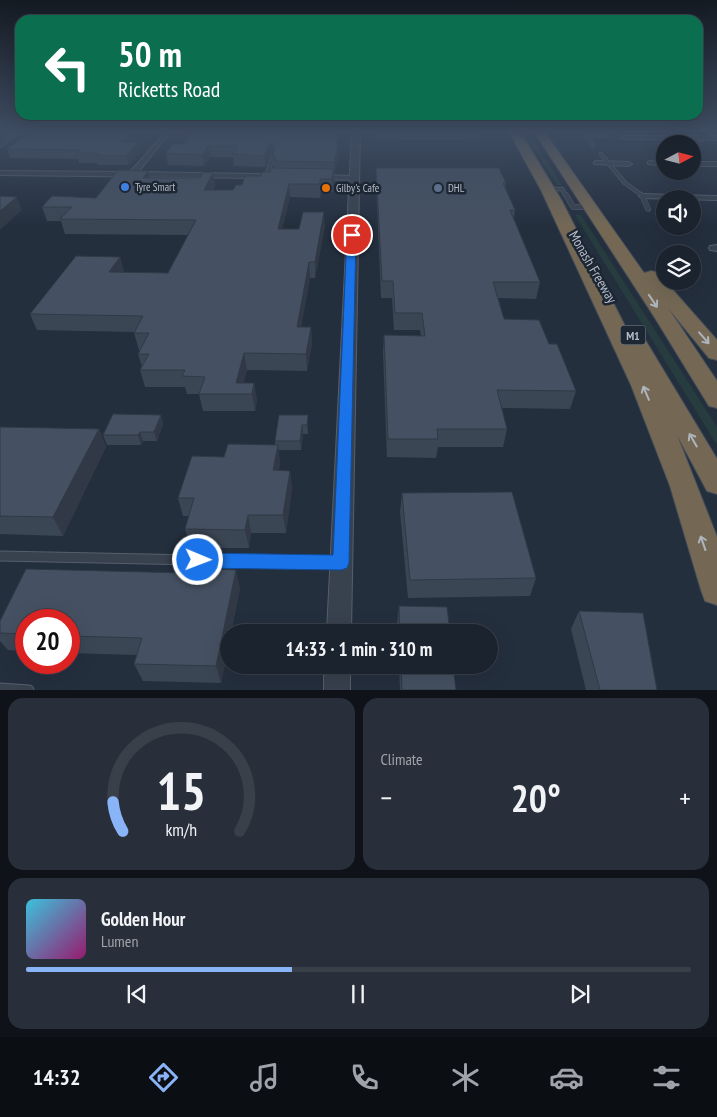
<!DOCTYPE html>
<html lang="en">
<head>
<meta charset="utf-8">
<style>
	body { margin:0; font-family:"PT Sans Narrow",sans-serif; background:#282f3a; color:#f1f3f6; height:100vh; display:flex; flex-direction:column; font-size:19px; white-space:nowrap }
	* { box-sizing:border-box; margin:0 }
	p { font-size:16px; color:#a0a4aa }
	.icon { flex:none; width:28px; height:28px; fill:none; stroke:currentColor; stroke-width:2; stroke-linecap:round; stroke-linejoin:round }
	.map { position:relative; height:690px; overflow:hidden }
	.panel { display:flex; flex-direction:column; gap:8px; padding:8px; background:#0f1319; flex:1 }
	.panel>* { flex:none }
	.banner { position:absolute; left:15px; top:15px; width:688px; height:105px; border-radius:15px; box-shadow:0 5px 20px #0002,0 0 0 1px #39404a; background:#0b6e4f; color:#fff; overflow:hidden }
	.needle { width:32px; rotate:83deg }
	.fabs { position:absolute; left:656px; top:135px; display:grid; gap:10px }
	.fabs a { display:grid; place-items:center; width:45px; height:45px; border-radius:50%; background:#1b232e; box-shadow:0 5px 20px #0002,0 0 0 1px #39404a; font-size:25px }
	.speed { position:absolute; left:15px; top:609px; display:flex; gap:10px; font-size:25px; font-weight:700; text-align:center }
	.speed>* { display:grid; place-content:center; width:65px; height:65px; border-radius:50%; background:#1b232e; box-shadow:0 5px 20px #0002,0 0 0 1px #39404a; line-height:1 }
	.speed .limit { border:8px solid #d22; background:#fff; color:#111 }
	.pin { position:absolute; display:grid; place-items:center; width:42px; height:42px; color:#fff; margin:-21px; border:2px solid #fff; border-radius:50%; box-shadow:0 1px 5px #0007 }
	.me { position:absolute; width:55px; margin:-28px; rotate:91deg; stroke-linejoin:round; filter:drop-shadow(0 0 4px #0008) }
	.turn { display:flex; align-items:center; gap:18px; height:105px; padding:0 20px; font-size:22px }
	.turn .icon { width:65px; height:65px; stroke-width:2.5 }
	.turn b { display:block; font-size:35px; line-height:42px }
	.big { font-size:38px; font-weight:700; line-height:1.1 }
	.panel .tile { flex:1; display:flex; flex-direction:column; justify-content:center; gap:8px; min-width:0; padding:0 18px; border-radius:15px; background:#282f3a }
	.panel .dial { align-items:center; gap:0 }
	.dial svg { height:130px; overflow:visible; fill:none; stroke:#39404a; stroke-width:7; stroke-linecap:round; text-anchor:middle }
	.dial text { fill:#f1f3f6; stroke:none }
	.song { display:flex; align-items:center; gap:15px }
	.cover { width:60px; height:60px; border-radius:8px; background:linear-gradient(135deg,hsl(190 70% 55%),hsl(320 70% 35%)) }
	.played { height:5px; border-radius:2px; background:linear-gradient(90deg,#8ab4f8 40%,#39404a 40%) }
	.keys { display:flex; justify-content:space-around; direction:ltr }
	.heat { display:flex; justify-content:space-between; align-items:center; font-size:28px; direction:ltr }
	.panel .tiles { flex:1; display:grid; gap:8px; grid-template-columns:1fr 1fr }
	.tile:last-child { grid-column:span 2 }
	.trip { position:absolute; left:220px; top:624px; width:278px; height:50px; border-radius:25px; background:#1b232e; box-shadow:0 5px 20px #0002,0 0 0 1px #39404a; font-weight:700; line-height:50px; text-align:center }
	.tabs { display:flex; height:80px; justify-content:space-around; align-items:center; background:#0b0e12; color:#a0a4aa }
	.tabs .icon { width:35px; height:35px }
	.tabs .current { color:#8ab4f8 }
	.tabs b { font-size:22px; color:#f1f3f6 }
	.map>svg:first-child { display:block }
</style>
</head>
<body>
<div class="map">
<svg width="717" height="690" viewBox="0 0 717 690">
	<rect width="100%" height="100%" fill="#242f3e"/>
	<path fill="#263c3f" d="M523,130H527L562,185H557Z
		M575,215H581L717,427V445Z"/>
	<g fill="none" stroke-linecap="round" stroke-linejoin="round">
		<defs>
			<path id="service-far2" d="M580,130L586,136H606
				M586,136L593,145
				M601,154L625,183L643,196
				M266,176L273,157
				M548,189H562L566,196"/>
			<path id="service-far1" d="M566,195L573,207H590
				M642,195L648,209"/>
			<path id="service" d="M0,556L336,563
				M0,688L29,690"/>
			<path id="minor" d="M19,130H25L0,147V142Z
				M166,132L168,133V135L138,172L259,174L263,176L259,178L0,175V171L130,172Z
				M621,136H717V140L623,139L621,138Z
				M596,161L629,162L632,164L629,166L594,164V162Z
				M650,161L665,162V166L648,164V162Z
				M692,162H717V166H692Z
				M317,175L354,176L358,178L354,180L320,179H317Z
				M640,194L717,196V200L643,198L639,196Z
				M717,245V251L710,250L709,248L710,246Z"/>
			<path id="tertiary" d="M352,130H360L351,632H327Z
				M324,665H350V690H324Z"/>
			<path id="motorway" d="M508,130H519L562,201L628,332L634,331L641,333L717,459V494L707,491L677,435L717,537V605L705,601L701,590L670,486L631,385L541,190Z
				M533,130H543L644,273L651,271L657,272L717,340V360L709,358L668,308L717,381V408L709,406L655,318Z"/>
		</defs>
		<use href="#service-far2" stroke="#565f6c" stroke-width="4.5"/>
		<use href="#service-far1" stroke="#565f6c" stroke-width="5.5"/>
		<use href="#service" stroke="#565f6c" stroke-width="11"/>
		<use href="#minor" stroke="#565f6c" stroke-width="2"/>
		<use href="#tertiary" stroke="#565f6c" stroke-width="2"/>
		<use href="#motorway" stroke="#434c59" stroke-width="2"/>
		<use href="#service-far2" stroke="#38414e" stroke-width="3"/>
		<use href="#service-far1" stroke="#38414e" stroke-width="4.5"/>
		<use href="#service" stroke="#38414e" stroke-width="9"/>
		<use href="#minor" fill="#38414e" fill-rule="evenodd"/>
		<use href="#tertiary" fill="#38414e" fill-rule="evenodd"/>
		<use href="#motorway" fill="#746855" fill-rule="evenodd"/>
	</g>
	<path fill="#3b4654" d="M34,130H143L131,142H138L140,152L129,165H97V163H79L78,159L10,158L7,149Z
		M194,130L338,147V158L334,174H333V192H321L320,198L290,197L282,229H299L325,226L315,278H310L301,327H311L312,344L307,371L247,370L243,383H254L257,401L255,411H203L199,394H187L185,387H145L140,370L142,367L138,354L140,350H139L134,333L135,332L37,330L30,314L120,257L124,272L168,273L188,235L65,234L61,221H47L42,207L96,198L148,171L149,178H200L213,173L215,186L213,190H233L242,185L270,172L275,168L273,167L272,156V154L270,155L266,167L234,166L233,157H210L204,166L168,165L166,153L183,144Z
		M375,130H480L479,141L376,139Z
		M376,168L506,183L505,188L515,210L514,218L540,282L536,299L498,298L504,319L549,344L576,391L570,409L502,408L507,429L503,447H438L436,458L387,457L383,353L384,335L421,336L420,330H394L392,298H381L376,181Z
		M161,415L163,424L157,441H143L141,445H107L103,435Z
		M279,415L308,425V434H303L301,450H278L280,463L279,470L290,471L292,489L286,533H251L249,548H191L185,529L189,516H183L178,498L224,457L275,445V441Z
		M0,427L99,429L106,447L63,536L0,534Z
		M402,493L536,578L530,596L408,598L400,512Z
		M240,588L221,683L143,681L134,664L137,655L69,653V620H26V651L8,650L0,641V621Z
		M399,606L450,632H398L397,624Z
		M579,611L657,690H586L571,629Z
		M399,665H453L456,690H400Z"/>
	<path fill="#303945" d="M133,130H143L123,151L121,142Z
		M338,130H339L337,150L338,147V158L334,174V162Z
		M138,142L140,152L129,165L126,156Z
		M272,142L273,154L270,155L266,167L264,156L269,144Z
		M208,146L210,157L204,166L202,155Z
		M333,169L334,182L333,192L332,179Z
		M148,171L151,184L143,178Z
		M213,173L215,186L206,204L204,190Z
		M320,179L321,192L320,198Z
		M289,184L290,197L279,243L278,229Z
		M17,197L22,210L0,230V211Z
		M324,212L325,226L315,278V262Z
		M120,257L124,272H109Z
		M309,262L310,278L298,343L297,327Z
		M311,327L312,344L307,371L306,354Z
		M244,353L247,370L241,394L236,383Z
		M254,383L257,401L255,411L252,394Z
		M161,415L163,424L157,441L154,432Z
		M308,415V434L307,425Z
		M302,425L303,434L301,450L300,441Z
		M99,429L106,447L63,536L53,517Z
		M140,432L143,441L141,445L138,435Z
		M278,445L280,463L276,489L273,470Z
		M290,471L292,489L286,533L283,515Z
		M248,515L251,533L249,548L245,530Z
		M236,570L240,588L231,632H229V645L221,683L216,666Z"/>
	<path fill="#455162" stroke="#303945" d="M34,130H133L121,142H138L126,156L95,155L97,153H76L79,150L7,149Z
		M194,130H338L336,147H338L334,162L274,161L276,156H272L275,146L272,142L269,144L264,156L233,154L237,146H208L202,155L166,153L173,144H183Z
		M271,168L333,169L332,179H320V184H289L278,229H299L303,212H324L315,262H309L297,327H311L306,354L244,353L236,383H254L252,394H199L205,377L182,376L185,370H140L149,354H138L149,333H134L143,316L30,314L76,256L120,257L109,272L168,273L196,220L60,219L72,207H42L52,196L96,198L118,170L148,171L143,178H200L203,172L213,173L204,190H233L236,185H242L245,176H261L262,172H270Z
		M376,168H499L506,183H503L515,210H510L540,282H493L504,319L539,320L549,344H557L576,391L497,390L507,429H437L438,439H388L384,335L425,336L422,313H395L393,281H382Z
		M0,196L17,197L0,211Z
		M113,414L161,415L154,432H140L138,435H103Z
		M279,415H308L307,425H302L300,441H275Z
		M0,427L99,429L53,517L0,516Z
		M228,444L278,445L273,470L290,471L283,515H248L245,530L185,529L194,498H178L192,456L224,457Z
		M512,492L536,578L410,580L402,493Z
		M197,568L236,570L216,666L134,664L142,638L69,636V620H26V634L0,633V621L26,569L185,573L186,570L196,571Z
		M399,606L447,607L450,632H400Z
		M579,611L643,613L657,690H600Z
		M401,665H453L456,690H402Z"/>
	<defs><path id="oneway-shaft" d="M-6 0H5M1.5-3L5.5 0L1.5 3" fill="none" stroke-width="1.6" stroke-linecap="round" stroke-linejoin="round" transform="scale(1.25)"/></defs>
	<g stroke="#aeb4bd">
		<use href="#oneway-shaft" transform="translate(653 301) rotate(56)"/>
		<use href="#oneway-shaft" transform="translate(704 338) rotate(49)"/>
		<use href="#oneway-shaft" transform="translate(646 393) rotate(-113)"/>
		<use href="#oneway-shaft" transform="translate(693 440) rotate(-120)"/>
		<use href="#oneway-shaft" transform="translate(703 543) rotate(-109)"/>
	</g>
	<linearGradient id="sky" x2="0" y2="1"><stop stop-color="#141a22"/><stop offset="0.58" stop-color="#3f4d63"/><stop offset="1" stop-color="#3f4d63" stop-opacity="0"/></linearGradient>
	<rect width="717" height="226" fill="url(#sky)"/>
	<path fill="#1a73e8" stroke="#114b97" d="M352,233L356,235L349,563L347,568L341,570L198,568L192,566L189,560L192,555L198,553L333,555L347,235Z"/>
	<circle fill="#3f7fe0" stroke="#1d2633" stroke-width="2" cx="125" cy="187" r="5"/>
	<circle fill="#e8710a" stroke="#1d2633" stroke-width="2" cx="326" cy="188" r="5"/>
	<circle fill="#5c6f8a" stroke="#1d2633" stroke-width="2" cx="438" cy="188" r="5"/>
	<g text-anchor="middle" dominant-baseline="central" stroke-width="5" stroke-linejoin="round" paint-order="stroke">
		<g font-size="11" fill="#b4bcc9" stroke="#1d2633" text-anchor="start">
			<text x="135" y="187">Tyre Smart</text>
			<text x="336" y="188">Gilby's Cafe</text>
			<text x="448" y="188">DHL</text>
		</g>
		<rect fill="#1d2633" stroke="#878f9c" stroke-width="1" x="620.5" y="325.5" width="25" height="19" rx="4"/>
		<g font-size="12" font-weight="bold" fill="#b4bcc9">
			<text x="633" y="335">M1</text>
		</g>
		<g font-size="14" fill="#b4bcc9" stroke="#1d2633">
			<text transform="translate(593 267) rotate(60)">Monash Freeway</text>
		</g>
	</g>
</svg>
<div class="fabs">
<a><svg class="needle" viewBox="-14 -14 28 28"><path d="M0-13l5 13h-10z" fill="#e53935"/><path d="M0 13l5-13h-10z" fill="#a0a4aa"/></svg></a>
<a><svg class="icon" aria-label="sound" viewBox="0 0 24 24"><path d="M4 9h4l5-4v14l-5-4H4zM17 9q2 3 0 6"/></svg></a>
<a><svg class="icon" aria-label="layers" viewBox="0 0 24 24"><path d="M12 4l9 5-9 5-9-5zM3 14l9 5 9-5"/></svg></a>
</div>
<div class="speed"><div class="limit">20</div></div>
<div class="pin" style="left:352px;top:235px;background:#d93025"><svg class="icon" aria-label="arrive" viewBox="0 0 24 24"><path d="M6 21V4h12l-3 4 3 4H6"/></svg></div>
<svg class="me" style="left:198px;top:560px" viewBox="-20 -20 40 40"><circle r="17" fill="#1a73e8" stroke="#fff" stroke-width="3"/><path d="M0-11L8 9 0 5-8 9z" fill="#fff"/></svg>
<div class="trip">14:33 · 1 min · 310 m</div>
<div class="banner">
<div class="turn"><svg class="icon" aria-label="left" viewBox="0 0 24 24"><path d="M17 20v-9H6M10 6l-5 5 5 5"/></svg><div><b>50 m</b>Ricketts Road</div></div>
</div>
</div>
<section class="panel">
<div class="tiles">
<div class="tile dial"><svg viewBox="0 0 100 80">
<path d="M14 69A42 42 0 1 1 86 69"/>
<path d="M14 69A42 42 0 0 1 8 51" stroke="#8ab4f8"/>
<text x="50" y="56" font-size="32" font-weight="700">15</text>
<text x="50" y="72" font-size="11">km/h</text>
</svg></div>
<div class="tile"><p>Climate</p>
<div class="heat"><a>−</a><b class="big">20°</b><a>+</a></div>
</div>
<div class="tile">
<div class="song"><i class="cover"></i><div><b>Golden Hour</b><p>Lumen</p></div></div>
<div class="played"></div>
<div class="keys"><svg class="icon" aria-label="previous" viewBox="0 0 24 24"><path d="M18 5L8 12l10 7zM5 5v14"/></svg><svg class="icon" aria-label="pause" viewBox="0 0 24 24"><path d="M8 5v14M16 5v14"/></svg><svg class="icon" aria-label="next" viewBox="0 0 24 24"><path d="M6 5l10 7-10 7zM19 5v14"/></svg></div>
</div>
</div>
</section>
<nav class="tabs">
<b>14:32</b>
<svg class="icon current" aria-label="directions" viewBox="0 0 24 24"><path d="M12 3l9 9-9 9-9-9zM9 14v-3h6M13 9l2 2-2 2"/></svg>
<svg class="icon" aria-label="music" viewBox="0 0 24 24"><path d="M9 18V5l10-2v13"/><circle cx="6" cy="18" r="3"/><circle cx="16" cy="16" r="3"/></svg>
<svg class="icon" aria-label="phone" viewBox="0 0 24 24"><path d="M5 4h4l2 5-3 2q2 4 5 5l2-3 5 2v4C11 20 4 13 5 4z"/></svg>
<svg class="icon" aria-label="climate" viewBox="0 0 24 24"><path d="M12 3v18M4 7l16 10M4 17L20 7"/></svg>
<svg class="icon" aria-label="car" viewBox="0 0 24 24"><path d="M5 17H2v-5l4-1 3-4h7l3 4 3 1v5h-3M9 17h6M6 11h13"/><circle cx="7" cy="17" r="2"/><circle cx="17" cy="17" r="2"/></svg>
<svg class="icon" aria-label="filters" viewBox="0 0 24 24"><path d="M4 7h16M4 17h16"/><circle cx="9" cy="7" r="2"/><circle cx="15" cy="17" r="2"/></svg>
</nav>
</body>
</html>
